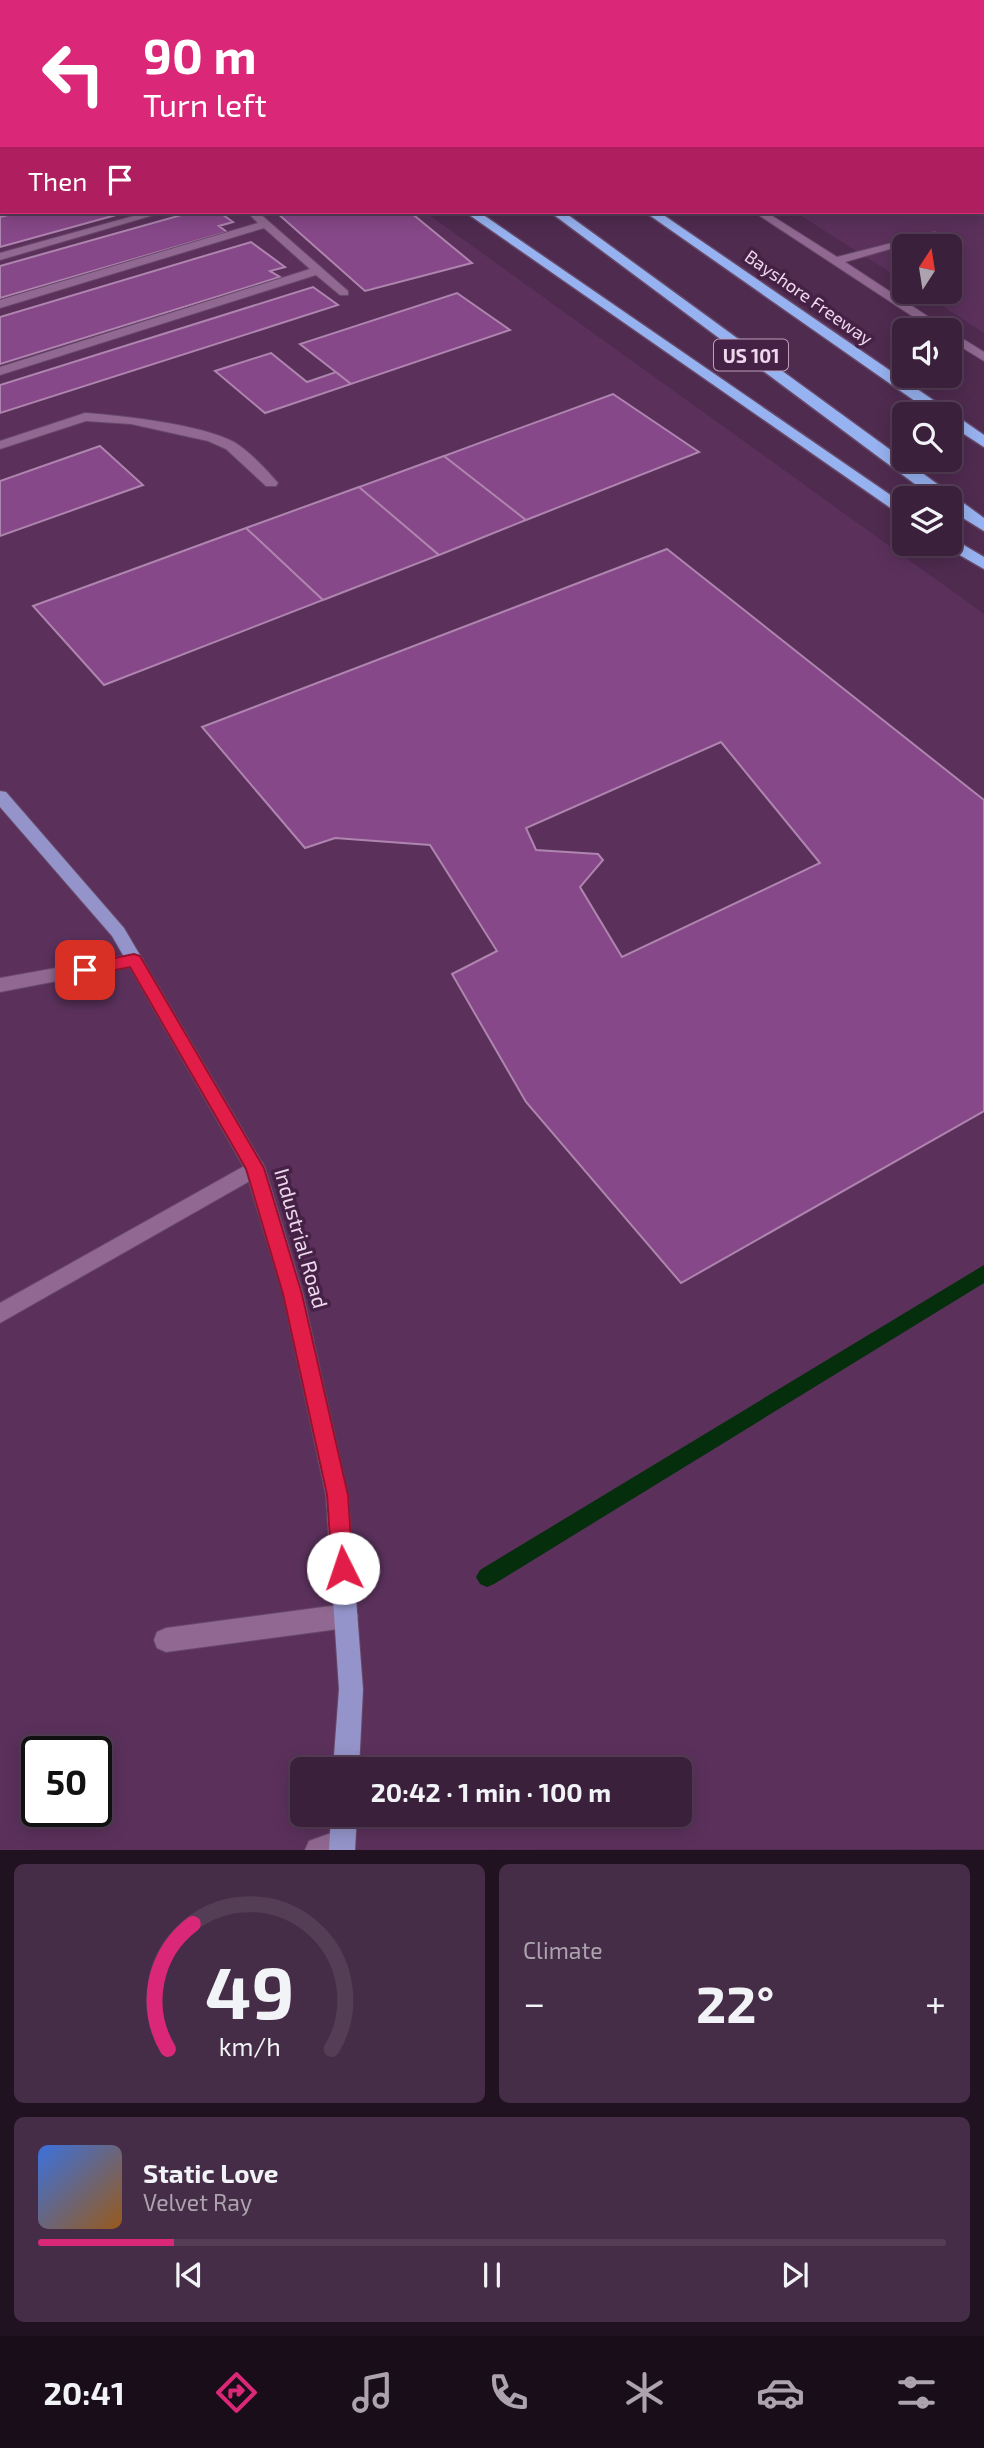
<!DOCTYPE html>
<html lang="en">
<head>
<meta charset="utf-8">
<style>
	body { margin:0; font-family:"Exo 2",sans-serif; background:#462d47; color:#f1f3f6; height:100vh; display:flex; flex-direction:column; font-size:26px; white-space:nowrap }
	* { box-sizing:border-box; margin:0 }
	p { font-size:23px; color:#aca3af }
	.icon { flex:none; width:38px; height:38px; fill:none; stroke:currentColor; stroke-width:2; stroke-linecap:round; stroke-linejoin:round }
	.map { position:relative; height:1850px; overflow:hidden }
	.drawer { display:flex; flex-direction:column; gap:14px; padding:14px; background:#201221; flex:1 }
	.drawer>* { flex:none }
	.top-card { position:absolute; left:0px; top:0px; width:985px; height:214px; box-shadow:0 4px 18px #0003,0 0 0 2px #543e56; background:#db2777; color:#fff; overflow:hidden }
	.needle { width:46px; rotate:12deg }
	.controls { position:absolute; left:892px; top:234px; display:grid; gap:14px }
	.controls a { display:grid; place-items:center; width:70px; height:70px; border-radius:10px; background:#3b203c; box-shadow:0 4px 18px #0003,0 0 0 2px #543e56; font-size:35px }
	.speed { position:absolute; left:21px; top:1736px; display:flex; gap:14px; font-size:35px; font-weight:700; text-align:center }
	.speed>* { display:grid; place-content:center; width:91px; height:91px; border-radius:50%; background:#3b203c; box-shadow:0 4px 18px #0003,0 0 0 2px #543e56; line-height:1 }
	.speed .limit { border:4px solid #111; border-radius:10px; background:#fff; color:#111 }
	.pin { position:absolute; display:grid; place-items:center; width:60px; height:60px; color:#fff; margin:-30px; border-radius:14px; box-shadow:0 4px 10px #0006 }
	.me { position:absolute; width:77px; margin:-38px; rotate:356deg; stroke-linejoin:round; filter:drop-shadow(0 0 5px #0008) }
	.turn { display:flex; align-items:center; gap:24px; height:147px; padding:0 28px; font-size:32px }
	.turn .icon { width:91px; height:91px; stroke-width:2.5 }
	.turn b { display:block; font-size:49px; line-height:60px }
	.then { display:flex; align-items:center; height:66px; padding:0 28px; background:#0003; gap:14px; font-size:26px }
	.big { font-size:52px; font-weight:700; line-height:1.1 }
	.drawer .card { flex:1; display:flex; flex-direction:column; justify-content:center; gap:10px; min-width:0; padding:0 24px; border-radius:10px; background:#462d47 }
	.drawer .dial { align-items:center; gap:0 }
	.dial svg { height:182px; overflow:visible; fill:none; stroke:#543e56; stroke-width:7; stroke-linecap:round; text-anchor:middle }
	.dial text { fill:#f1f3f6; stroke:none }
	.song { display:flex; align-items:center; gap:21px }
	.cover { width:84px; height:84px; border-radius:10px; background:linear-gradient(135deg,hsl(220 70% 55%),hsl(30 70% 35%)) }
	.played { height:7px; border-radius:4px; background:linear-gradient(90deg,#db2777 15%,#543e56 15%) }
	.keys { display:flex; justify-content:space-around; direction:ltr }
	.heat { display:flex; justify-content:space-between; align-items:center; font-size:38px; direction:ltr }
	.drawer .tiles { flex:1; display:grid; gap:14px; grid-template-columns:1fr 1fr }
	.card:last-child { grid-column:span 2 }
	.trip { position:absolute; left:290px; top:1757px; width:402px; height:70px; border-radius:10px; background:#3b203c; box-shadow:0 4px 18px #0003,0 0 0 2px #543e56; font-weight:700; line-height:70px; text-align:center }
	.menu { display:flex; height:112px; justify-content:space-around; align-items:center; background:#180d18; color:#aca3af }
	.menu .icon { width:49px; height:49px }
	.menu .current { color:#db2777 }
	.menu b { font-size:32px; color:#f1f3f6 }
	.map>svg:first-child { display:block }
</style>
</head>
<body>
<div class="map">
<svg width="984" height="1850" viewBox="0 0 984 1850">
	<rect width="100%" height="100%" fill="#4f2b50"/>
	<path fill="#5b315c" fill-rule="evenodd" d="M0,0L28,2H2V212H425L984,614V1849L0,1850ZM37,1752H96V1811H37ZM303,1769H681V1815H303Z
		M984,12V333L921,292H950V247H905V282L795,212H984Z"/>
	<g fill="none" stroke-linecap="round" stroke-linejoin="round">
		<path fill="#042e0c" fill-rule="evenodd" d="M761,0H775L760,2Z
			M2,203V209L0,210V204Z
			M984,1265V1283L494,1584L487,1587L480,1584L476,1577L480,1570Z"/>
	</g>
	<path fill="#874889" stroke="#ae85ae" stroke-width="2" fill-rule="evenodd" d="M20,212H127L0,247V217Z
		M192,212L203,215L219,212L233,222L219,226L227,232L0,298V266Z
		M276,212H410L472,263L365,291Z
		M251,242L285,267L270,271L280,277L0,364V317Z
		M313,287L338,305L0,413V385Z
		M457,293L510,330L351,384L300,344Z
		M271,353L307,382L336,372L351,384L265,413L215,371Z
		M613,394L699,452L526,520L444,456Z
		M100,446L143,485L0,536V481Z
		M444,456L526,520L439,555L359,487Z
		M359,487L439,555L323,600L246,528Z
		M246,528L323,600L104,685L33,606Z
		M667,549L984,800V1111L681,1283L526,1102L452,974L497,951L430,845L335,838L305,848L202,727ZM721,742L820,863L622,957L580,887L603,860L598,854L536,850L526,828Z"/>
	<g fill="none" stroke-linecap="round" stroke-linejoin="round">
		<defs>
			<path id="minor" d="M428,0H437L438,2H429Z
				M2,79V85L0,86V80Z
				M0,177H2L0,184Z
				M148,212H164L0,260V253Z
				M247,212H258L348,291V295H340L316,275L0,375V367L310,269L264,228L0,308V300L258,223Z
				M754,212H766L837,257L935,232V236L845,262L950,331H935Z
				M950,331L984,352V361L950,340Z
				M85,413C124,416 200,424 234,442C249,451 267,470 278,483L276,486H266L226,449L208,441L131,424L86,421L0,449V441Z
				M134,954L140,955L143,960L140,965L0,992V978Z
				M255,1160L262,1162L265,1168L262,1174L0,1323V1303Z
				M346,1604L354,1608L358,1616L354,1624L346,1628L166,1652L157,1648L154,1640L157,1632L166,1628Z
				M342,1829L351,1833L355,1842L352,1850H305L309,1841Z"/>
			<path id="major" d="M0,791L6,792L124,928L265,1168L303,1294L348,1495L363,1689L359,1769H333L339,1689L326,1495L283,1294L245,1169L112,936L0,807Z
				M331,1815H357L355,1850H329Z"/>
			<path id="highway" d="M154,0H168L169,2H155Z
				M262,0H273L274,2H263Z
				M338,0H350L351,2H339Z
				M465,212H479L905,505V518Z
				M550,212H564L984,518V531L950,510V499H935Z
				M645,212H659L955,415L984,435V447L950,425V415H935Z
				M950,537L984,557V569L944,546L950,544Z"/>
		</defs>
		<use href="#minor" stroke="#684969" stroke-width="2"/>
		<use href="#major" stroke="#684969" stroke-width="2"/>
		<use href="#highway" stroke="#684969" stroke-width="3"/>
		<path stroke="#856686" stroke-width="2.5" stroke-dasharray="2 2" stroke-linecap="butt" d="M643,2L650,0
			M796,2L803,0"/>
		<use href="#minor" fill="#906891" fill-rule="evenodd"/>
		<use href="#major" fill="#9494ca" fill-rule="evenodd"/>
		<use href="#highway" fill="#97b2f0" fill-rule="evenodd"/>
	</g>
	<path fill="#e11d48" stroke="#92132f" stroke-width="2" d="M134,954L140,956L264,1168L302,1294L348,1495L353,1568L350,1575L343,1578L335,1575L332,1568L327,1495L283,1294L246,1169L130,967L85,976L76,970L85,964Z"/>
	<g text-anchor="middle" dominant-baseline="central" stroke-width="7" stroke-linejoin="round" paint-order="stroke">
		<g font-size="18" fill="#eed7ed" stroke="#442145">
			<text transform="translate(809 297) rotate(35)">Bayshore Freeway</text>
		</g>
		<rect fill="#442145" stroke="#bba0bb" stroke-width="2" x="714" y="339.5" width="74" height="31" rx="5"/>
		<g font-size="19" font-weight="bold" fill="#eed7ed">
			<text x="751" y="355">US 101</text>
		</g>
		<g font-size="21" fill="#eed7ed" stroke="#442145">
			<text transform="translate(302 1238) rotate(74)">Industrial Road</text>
		</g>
	</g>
</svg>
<div class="controls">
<a><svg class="needle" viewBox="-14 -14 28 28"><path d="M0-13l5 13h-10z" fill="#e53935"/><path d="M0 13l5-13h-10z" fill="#aca3af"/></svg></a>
<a><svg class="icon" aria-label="sound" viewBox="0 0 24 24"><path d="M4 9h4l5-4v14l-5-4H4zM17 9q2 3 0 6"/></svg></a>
<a><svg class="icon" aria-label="search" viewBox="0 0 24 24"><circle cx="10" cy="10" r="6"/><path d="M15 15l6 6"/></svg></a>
<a><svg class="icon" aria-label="layers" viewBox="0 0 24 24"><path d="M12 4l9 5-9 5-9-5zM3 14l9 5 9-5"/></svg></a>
</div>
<div class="speed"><div class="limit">50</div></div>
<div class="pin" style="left:85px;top:970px;background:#d93025"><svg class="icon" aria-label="arrive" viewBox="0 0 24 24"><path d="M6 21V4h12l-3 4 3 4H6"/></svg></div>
<svg class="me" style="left:343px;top:1568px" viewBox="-20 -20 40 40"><circle r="19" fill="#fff"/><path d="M0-13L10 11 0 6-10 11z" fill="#e11d48"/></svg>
<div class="trip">20:42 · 1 min · 100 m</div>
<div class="top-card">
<div class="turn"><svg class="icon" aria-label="left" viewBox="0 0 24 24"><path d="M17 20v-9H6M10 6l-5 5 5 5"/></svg><div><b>90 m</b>Turn left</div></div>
<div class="then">Then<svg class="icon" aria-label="arrive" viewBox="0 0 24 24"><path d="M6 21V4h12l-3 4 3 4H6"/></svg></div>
</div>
</div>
<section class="drawer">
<div class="tiles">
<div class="card dial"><svg viewBox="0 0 100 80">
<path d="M14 69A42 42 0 1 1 86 69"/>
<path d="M14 69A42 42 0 0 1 25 14" stroke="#db2777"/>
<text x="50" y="56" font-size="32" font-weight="700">49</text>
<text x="50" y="72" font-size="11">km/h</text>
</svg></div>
<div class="card"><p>Climate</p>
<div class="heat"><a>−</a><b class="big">22°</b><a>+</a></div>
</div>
<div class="card">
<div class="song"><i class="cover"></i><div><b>Static Love</b><p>Velvet Ray</p></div></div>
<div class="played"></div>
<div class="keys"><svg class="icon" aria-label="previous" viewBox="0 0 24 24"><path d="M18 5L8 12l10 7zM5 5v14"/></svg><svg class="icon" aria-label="pause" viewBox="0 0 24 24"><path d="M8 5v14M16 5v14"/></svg><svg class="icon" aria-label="next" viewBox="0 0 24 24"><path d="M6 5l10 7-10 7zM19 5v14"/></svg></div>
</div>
</div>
</section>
<nav class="menu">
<b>20:41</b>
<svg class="icon current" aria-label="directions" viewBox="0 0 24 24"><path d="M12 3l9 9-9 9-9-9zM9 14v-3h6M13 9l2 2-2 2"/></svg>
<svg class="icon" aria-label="music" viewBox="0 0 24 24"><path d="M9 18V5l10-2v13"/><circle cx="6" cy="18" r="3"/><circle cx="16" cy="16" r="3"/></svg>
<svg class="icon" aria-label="phone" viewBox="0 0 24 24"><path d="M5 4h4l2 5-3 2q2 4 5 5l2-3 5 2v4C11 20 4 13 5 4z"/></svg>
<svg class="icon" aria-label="climate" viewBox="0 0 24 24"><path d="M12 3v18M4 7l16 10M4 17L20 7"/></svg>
<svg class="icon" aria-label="car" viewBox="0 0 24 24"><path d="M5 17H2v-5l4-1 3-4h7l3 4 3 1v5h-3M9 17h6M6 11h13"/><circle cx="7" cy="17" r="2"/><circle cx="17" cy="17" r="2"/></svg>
<svg class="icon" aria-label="filters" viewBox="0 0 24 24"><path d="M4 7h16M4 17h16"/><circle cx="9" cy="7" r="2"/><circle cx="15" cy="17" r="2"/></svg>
</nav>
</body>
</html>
